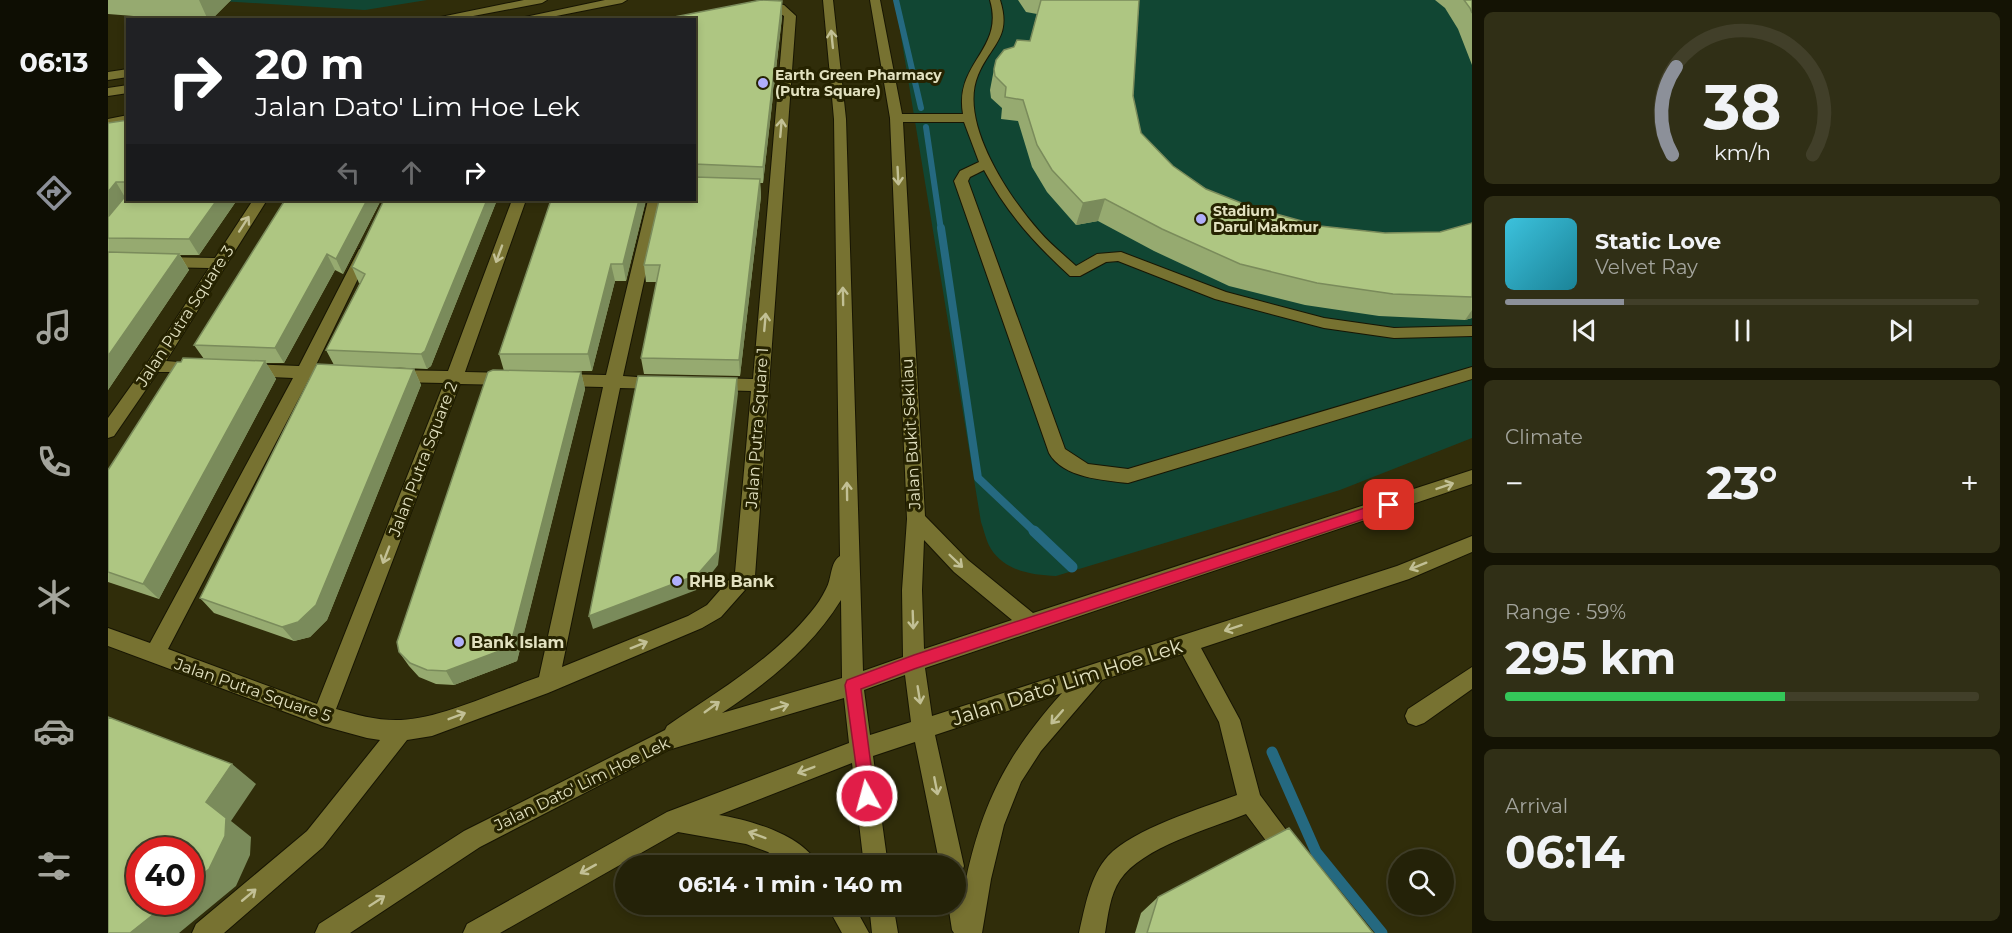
<!DOCTYPE html>
<html lang="en">
<head>
<meta charset="utf-8">
<style>
	body { margin:0; font-family:Montserrat,sans-serif; background:#302f16; color:#f1f3f6; height:100vh; display:flex; flex-direction:column; font-size:22px; white-space:nowrap }
	* { box-sizing:border-box; margin:0 }
	p { font-size:20px; color:#a3a49c }
	.icon { flex:none; width:33px; height:33px; fill:none; stroke:currentColor; stroke-width:2; stroke-linecap:round; stroke-linejoin:round }
	.map { position:relative; flex:1; overflow:hidden }
	.drawer { display:flex; flex-direction:column; gap:12px; padding:12px; background:#141304; width:540px }
	.drawer>* { flex:none }
	.banner { position:absolute; left:18px; top:18px; width:570px; height:183px; border-radius:0px; box-shadow:0 3px 9px #0003,0 0 0 2px #413f29; background:#202124; color:#fff; overflow:hidden }
	.fabs { position:absolute; left:1280px; top:849px; display:grid; gap:12px }
	.fabs a { display:grid; place-items:center; width:66px; height:66px; border-radius:50%; background:#242208; box-shadow:0 3px 9px #0003,0 0 0 2px #413f29; font-size:30px }
	.speed { position:absolute; left:18px; top:837px; display:flex; gap:12px; font-size:30px; font-weight:700; text-align:center }
	.speed>* { display:grid; place-content:center; width:78px; height:78px; border-radius:50%; background:#242208; box-shadow:0 3px 9px #0003,0 0 0 2px #413f29; line-height:1 }
	.speed .limit { border:9px solid #d22; background:#fff; color:#111 }
	.pin { position:absolute; display:grid; place-items:center; width:51px; height:51px; color:#fff; margin:-26px; border-radius:12px; box-shadow:0 3px 9px #0006 }
	.me { position:absolute; width:66px; margin:-33px; rotate:353deg; stroke-linejoin:round; filter:drop-shadow(0 0 4px #0008) }
	.turn { display:flex; align-items:center; gap:21px; height:126px; padding:0 30px; font-size:27px }
	.turn .icon { width:78px; height:78px; stroke-width:2.5 }
	.turn b { display:block; font-size:42px; line-height:51px }
	.lanes { display:flex; align-items:center; height:57px; padding:0 30px; background:#0003; justify-content:center; gap:30px; direction:ltr }
	.lanes .off { opacity:.35 }
	.big { font-size:45px; font-weight:700; line-height:1.1 }
	.drawer .tile { flex:1; display:flex; flex-direction:column; justify-content:center; gap:9px; min-width:0; padding:0 21px; border-radius:9px; background:#302f16 }
	.drawer .dial { align-items:center; gap:0 }
	.dial svg { height:156px; overflow:visible; fill:none; stroke:#413f29; stroke-width:7; stroke-linecap:round; text-anchor:middle }
	.dial text { fill:#f1f3f6; stroke:none }
	.song { display:flex; align-items:center; gap:18px }
	.cover { width:72px; height:72px; border-radius:9px; background:linear-gradient(135deg,hsl(190 70% 55%),hsl(190 70% 35%)) }
	.played { height:6px; border-radius:3px; background:linear-gradient(90deg,#8c9099 25%,#413f29 25%) }
	.keys { display:flex; justify-content:space-around; direction:ltr }
	.heat { display:flex; justify-content:space-between; align-items:center; font-size:33px; direction:ltr }
	.charge { height:9px; border-radius:4px; background:linear-gradient(90deg,#34c759 59%,#413f29 0) }
	.trip { position:absolute; left:507px; top:855px; width:351px; height:60px; border-radius:30px; background:#242208; box-shadow:0 3px 9px #0003,0 0 0 2px #413f29; font-weight:700; line-height:60px; text-align:center }
	main { display:flex; flex:1; min-height:0 }
	.tab-bar { display:flex; flex-direction:column; width:108px; justify-content:space-around; align-items:center; background:#0e0e03; color:#a3a49c }
	.tab-bar .icon { width:42px; height:42px }
	.tab-bar .active { color:#8c9099 }
	.tab-bar b { font-size:27px; color:#f1f3f6 }
	.map>svg:first-child { display:block }
</style>
</head>
<body>
<main>
<nav class="tab-bar">
<b>06:13</b>
<svg class="icon active" aria-label="directions" viewBox="0 0 24 24"><path d="M12 3l9 9-9 9-9-9zM9 14v-3h6M13 9l2 2-2 2"/></svg>
<svg class="icon" aria-label="music" viewBox="0 0 24 24"><path d="M9 18V5l10-2v13"/><circle cx="6" cy="18" r="3"/><circle cx="16" cy="16" r="3"/></svg>
<svg class="icon" aria-label="phone" viewBox="0 0 24 24"><path d="M5 4h4l2 5-3 2q2 4 5 5l2-3 5 2v4C11 20 4 13 5 4z"/></svg>
<svg class="icon" aria-label="climate" viewBox="0 0 24 24"><path d="M12 3v18M4 7l16 10M4 17L20 7"/></svg>
<svg class="icon" aria-label="car" viewBox="0 0 24 24"><path d="M5 17H2v-5l4-1 3-4h7l3 4 3 1v5h-3M9 17h6M6 11h13"/><circle cx="7" cy="17" r="2"/><circle cx="17" cy="17" r="2"/></svg>
<svg class="icon" aria-label="filters" viewBox="0 0 24 24"><path d="M4 7h16M4 17h16"/><circle cx="9" cy="7" r="2"/><circle cx="15" cy="17" r="2"/></svg>
</nav>
<div class="map">
<svg width="1364" height="933" viewBox="0 0 1364 933">
	<rect width="100%" height="100%" fill="#302d0a"/>
	<path fill="#114633" d="M97,0H319L257,10Z
		M787,0H1364V438L1232,490L948,576C924,575 897,571 883,549C878,541 876,530 873,522Z"/>
	<g fill="none" stroke-linecap="round" stroke-linejoin="round">
		<path stroke="#256980" stroke-width="6" d="M788,0L813,108
			M818,127L833,230"/>
		<path stroke="#256980" stroke-width="8" d="M833,228L870,478L928,533"/>
		<path stroke="#256980" stroke-width="11" d="M926,531L964,567
			M1164,752L1208,852L1274,933"/>
		<defs>
			<path id="minor" d="M416,0H439L434,3L344,20H318Z
				M497,0H519L514,3L428,20H403Z
				M715,0H725L738,119L755,671L795,657L794,590L799,519L782,118L762,0H772L794,114H855C846,62 897,50 882,0H892C904,38 883,44 870,75C850,122 901,197 931,231C942,244 955,254 968,266L989,254L1013,252L1118,292L1216,318L1286,328L1364,326V336L1286,338L1216,328L1107,299L1010,261L998,262L972,276H962C927,244 898,212 876,170L862,177L860,181L957,449L980,464L1020,469L1364,367V379L1020,483C995,480 955,478 941,453L846,181L852,171L871,162L856,122H795L817,516L860,560L925,613L1364,470V484L817,668L824,716L1289,566L1364,536V552L1301,579L1093,648L1132,720L1152,795L1190,846L1194,854L1190,862L1182,866L1174,862L1138,814C1102,829 1034,847 1012,880C1002,895 1000,915 997,933H971C977,907 982,876 1000,856C1025,829 1094,808 1129,795L1111,722L1074,654L994,680L933,751L913,782L896,825L883,879L874,933H846L844,930L840,904H848V866H832L807,742L765,756L780,866H756L744,763L611,815C641,820 697,835 710,866H679L660,852L638,844L570,832L392,933H355L359,924L559,812L741,743L736,698L560,750L372,847L242,933H207L211,924L356,831L557,730L559,726C610,691 664,660 703,612C709,605 714,597 718,589C724,579 722,562 732,556L726,119ZM816,540L846,572L904,620L816,649L814,590ZM733,600L734,678L614,713C661,682 703,648 733,600ZM797,675L803,722L762,735L756,690ZM954,693C900,753 875,801 858,879L853,874L856,866L827,735Z
				M651,1L676,5L688,16L647,576L644,582L613,617L594,628L440,693L324,736L299,740L215,847L116,933H84L88,924L199,831L272,740L259,738L215,726L0,646V628L42,643L185,378L138,376L132,374L130,370L132,366L138,364L191,366L251,249H261L263,252L207,367L236,370L238,374L236,378L201,379L60,649L209,704L336,383L285,382L279,380L277,376L279,372L285,370L340,371L404,200H418L357,372L401,373L407,375L409,379L407,383L401,385L352,384L228,709C249,715 271,721 293,720C332,719 393,690 431,677L495,387L450,386L444,384L442,380L444,376L450,374L498,375L540,200H554L515,376L557,379L559,383L557,387L551,389L512,388L454,667L580,616L599,605L627,573L643,391L606,390L600,388L598,384L600,380L606,378L645,379L676,16L664,9L647,6L646,4Z
				M20,69V77L0,80V72Z
				M20,85V93L0,96V88Z
				M20,115V123L0,127V119Z
				M145,200H159L58,361L95,364L97,368L95,372H50L6,436L0,438V418L40,362L101,268L52,267L45,262L52,257L107,258Z
				M1364,667V689L1316,723L1308,726L1300,723L1297,716L1300,709Z
				M718,904H745L761,933H734Z
				M761,904H785L790,933H764Z"/>
		</defs>
		<use href="#minor" stroke="#171503" stroke-width="2"/>
		<use href="#minor" fill="#777231" fill-rule="evenodd"/>
	</g>
	<path fill="#96aa70" d="M0,0H123L103,20H76L0,14Z
		M910,0H1031L1025,96L1033,133L1065,166L1098,189L1146,208L1212,226L1277,233L1332,232L1364,223V318L1357,320L1271,316L1197,305L1121,286L1046,251L990,221L968,225L939,192L924,167L910,121L893,119L894,108L883,98L882,90L886,69L922,41L929,14L918,12Z
		M1327,0H1364V65L1350,29L1337,8Z
		M674,1V17L655,183H652L653,196L632,376L536,374L533,358L549,282H538L536,265L586,200V20Z
		M20,120V200H129L91,255H72L81,270L0,390V123Z
		M177,200H273L235,274L227,270L176,363H158L168,379L51,599L0,582V470L73,362L96,359L86,345Z
		M276,200H389L323,366L319,369L278,367L306,369L313,385L219,620L202,637L186,641L106,613L92,598L226,365L218,350L252,283H251L244,267Z
		M443,200H538L518,281H507L484,371H399L473,372L477,389L409,661L346,685L328,684L311,677L301,666L291,652L396,371L391,354Z
		M1050,897L1265,933H1027L1033,913Z"/>
	<path fill="#7a8b5b" d="M91,0H123L103,20H100Z
		M674,1V17L655,183V167Z
		M652,179L653,196L632,376L631,360Z
		M8,182L18,199L0,220V192Z
		M997,199L990,221L968,225L975,203Z
		M109,200H129L91,255L81,239Z
		M259,200H273L235,274L228,259Z
		M379,200H389L323,366L319,369L313,354Z
		M531,200H538L518,281L515,264Z
		M71,254L81,270L0,390V356Z
		M219,254L227,270L176,363L167,348Z
		M503,264L507,281L484,371L480,354Z
		M1364,310V318L1357,320Z
		M157,361L168,379L51,599L35,584Z
		M306,369L313,385L219,620L202,637L186,641L174,627Z
		M473,372L477,389L409,661L346,685L338,671Z
		M629,378L630,393L610,565L591,589L485,629L481,616Z
		M124,764L148,784L123,821L143,837L142,855L128,886L71,933H22L61,902H82V884L98,802Z"/>
	<path fill="#aec682" stroke="#7a8b5b" stroke-width="1.5" d="M653,0L674,1L655,167L586,164V20H551Z
		M933,0H1031L1025,96L1033,133L1065,166L1098,189L1146,208L1212,226L1277,233L1332,232L1364,223V297L1285,294L1209,283L1132,264L1054,229L997,199L975,203L944,170L929,145L915,100L897,97L898,87L887,76L886,69L888,60L896,50L906,47L909,40L922,41Z
		M1356,0H1364V13L1362,8Z
		M20,120V182H8L0,192V123Z
		M586,177L652,179L631,360L533,358L552,265H536L551,200H586Z
		M20,193V200H109L81,239L0,238V217Z
		M177,200H259L228,259L219,254L167,348L86,345Z
		M276,200H379L317,351L313,354L218,350L257,274L244,267Z
		M443,200H531L515,264H503L480,354H391Z
		M0,252L71,254L0,356Z
		M75,358L157,361L35,584L0,572V470L69,362H73Z
		M209,364L306,369L208,605L190,622L174,627L92,598Z
		M385,370L473,372L402,647L338,671L319,670L302,663L291,652L289,642L380,372Z
		M530,376L629,378L609,552L589,575L481,616Z
		M0,717L124,764L98,802L118,818L117,836L101,869L82,884V850H32V902H61L22,933H0Z
		M1181,828L1265,933H1039L1050,897Z"/>
	<defs><path id="oneway-shaft" d="M-6 0H5M1.5-3L5.5 0L1.5 3" fill="none" stroke-width="1.6" stroke-linecap="round" stroke-linejoin="round" transform="scale(1.5)"/></defs>
	<g stroke="#c2c095">
		<use href="#oneway-shaft" transform="translate(724 39) rotate(-96)"/>
		<use href="#oneway-shaft" transform="translate(673 128) rotate(-85)"/>
		<use href="#oneway-shaft" transform="translate(790 176) rotate(87)"/>
		<use href="#oneway-shaft" transform="translate(136 224) rotate(-57)"/>
		<use href="#oneway-shaft" transform="translate(391 254) rotate(110)"/>
		<use href="#oneway-shaft" transform="translate(735 296) rotate(-91)"/>
		<use href="#oneway-shaft" transform="translate(657 322) rotate(-85)"/>
		<use href="#oneway-shaft" transform="translate(1337 486) rotate(-19)"/>
		<use href="#oneway-shaft" transform="translate(739 491) rotate(-91)"/>
		<use href="#oneway-shaft" transform="translate(278 555) rotate(111)"/>
		<use href="#oneway-shaft" transform="translate(848 561) rotate(44)"/>
		<use href="#oneway-shaft" transform="translate(1310 566) rotate(158)"/>
		<use href="#oneway-shaft" transform="translate(805 620) rotate(88)"/>
		<use href="#oneway-shaft" transform="translate(1125 628) rotate(162)"/>
		<use href="#oneway-shaft" transform="translate(531 645) rotate(-22)"/>
		<use href="#oneway-shaft" transform="translate(811 695) rotate(81)"/>
		<use href="#oneway-shaft" transform="translate(604 707) rotate(-36)"/>
		<use href="#oneway-shaft" transform="translate(672 707) rotate(-17)"/>
		<use href="#oneway-shaft" transform="translate(349 716) rotate(-21)"/>
		<use href="#oneway-shaft" transform="translate(949 717) rotate(131)"/>
		<use href="#oneway-shaft" transform="translate(698 770) rotate(159)"/>
		<use href="#oneway-shaft" transform="translate(828 786) rotate(79)"/>
		<use href="#oneway-shaft" transform="translate(649 835) rotate(-160)"/>
		<use href="#oneway-shaft" transform="translate(480 869) rotate(151)"/>
		<use href="#oneway-shaft" transform="translate(141 895) rotate(-40)"/>
		<use href="#oneway-shaft" transform="translate(269 901) rotate(-33)"/>
	</g>
	<path fill="#e11d48" stroke="#92132f" stroke-width="1.5" d="M1281,500L1286,501L1288,505L1286,509L806,669L753,689L767,796L765,802L759,804L753,802L737,685L739,680L806,655Z"/>
	<g fill="#b0aefa" stroke="#262301" stroke-width="2">
		<circle cx="655" cy="83" r="6"/>
		<circle cx="1093" cy="219" r="6"/>
		<circle cx="569" cy="581" r="6"/>
		<circle cx="351" cy="642" r="6"/>
	</g>
	<g text-anchor="middle" dominant-baseline="central" stroke-width="6" stroke-linejoin="round" paint-order="stroke">
		<g font-size="14" font-weight="bold" fill="#e2e1c0" stroke="#262301" text-anchor="start">
			<text x="667" y="75">Earth Green Pharmacy<tspan x="667" dy="16">(Putra Square)</tspan></text>
			<text x="1105" y="211">Stadium<tspan x="1105" dy="16">Darul Makmur</tspan></text>
		</g>
		<g font-size="16" fill="#e2e1c0" stroke="#262301">
			<text transform="translate(77 316) rotate(-57)">Jalan Putra Square 3</text>
			<text transform="translate(649 428) rotate(-86)">Jalan Putra Square 1</text>
			<text transform="translate(803 434) rotate(-93)">Jalan Bukit Sekilau</text>
			<text transform="translate(315 459) rotate(-69)">Jalan Putra Square 2</text>
			<text transform="translate(145 690) rotate(19)">Jalan Putra Square 5</text>
			<text transform="translate(474 784) rotate(-26)">Jalan Dato' Lim Hoe Lek</text>
		</g>
		<g font-size="16" font-weight="bold" fill="#e2e1c0" stroke="#262301" text-anchor="start">
			<text x="581" y="581">RHB Bank</text>
			<text x="363" y="642">Bank Islam</text>
		</g>
		<g font-size="20" fill="#e2e1c0" stroke="#262301">
			<text transform="translate(959 682) rotate(-18)">Jalan Dato' Lim Hoe Lek</text>
		</g>
	</g>
</svg>
<div class="fabs">
<a><svg class="icon" aria-label="search" viewBox="0 0 24 24"><circle cx="10" cy="10" r="6"/><path d="M15 15l6 6"/></svg></a>
</div>
<div class="speed"><div class="limit">40</div></div>
<div class="pin" style="left:1281px;top:505px;background:#d93025"><svg class="icon" aria-label="arrive" viewBox="0 0 24 24"><path d="M6 21V4h12l-3 4 3 4H6"/></svg></div>
<svg class="me" style="left:759px;top:796px" viewBox="-20 -20 40 40"><circle r="17" fill="#e11d48" stroke="#fff" stroke-width="3"/><path d="M0-11L8 9 0 5-8 9z" fill="#fff"/></svg>
<div class="trip">06:14 · 1 min · 140 m</div>
<div class="banner">
<div class="turn"><svg class="icon" aria-label="right" viewBox="0 0 24 24"><path d="M7 20v-9h11M14 6l5 5-5 5"/></svg><div><b>20 m</b>Jalan Dato' Lim Hoe Lek</div></div>
<div class="lanes"><svg class="icon off" aria-label="left" viewBox="0 0 24 24"><path d="M17 20v-9H6M10 6l-5 5 5 5"/></svg><svg class="icon off" aria-label="ahead" viewBox="0 0 24 24"><path d="M12 20V5M6 11l6-6 6 6"/></svg><svg class="icon" aria-label="right" viewBox="0 0 24 24"><path d="M7 20v-9h11M14 6l5 5-5 5"/></svg></div>
</div>
</div>
<section class="drawer">
<div class="tile dial"><svg viewBox="0 0 100 80">
<path d="M14 69A42 42 0 1 1 86 69"/>
<path d="M14 69A42 42 0 0 1 16 24" stroke="#8c9099"/>
<text x="50" y="56" font-size="32" font-weight="700">38</text>
<text x="50" y="72" font-size="11">km/h</text>
</svg></div>
<div class="tile">
<div class="song"><i class="cover"></i><div><b>Static Love</b><p>Velvet Ray</p></div></div>
<div class="played"></div>
<div class="keys"><svg class="icon" aria-label="previous" viewBox="0 0 24 24"><path d="M18 5L8 12l10 7zM5 5v14"/></svg><svg class="icon" aria-label="pause" viewBox="0 0 24 24"><path d="M8 5v14M16 5v14"/></svg><svg class="icon" aria-label="next" viewBox="0 0 24 24"><path d="M6 5l10 7-10 7zM19 5v14"/></svg></div>
</div>
<div class="tile"><p>Climate</p>
<div class="heat"><a>−</a><b class="big">23°</b><a>+</a></div>
</div>
<div class="tile"><p>Range · 59%</p><b class="big">295 km</b><div class="charge"></div></div>
<div class="tile"><p>Arrival</p><b class="big">06:14</b></div>
</section>
</main>
</body>
</html>
